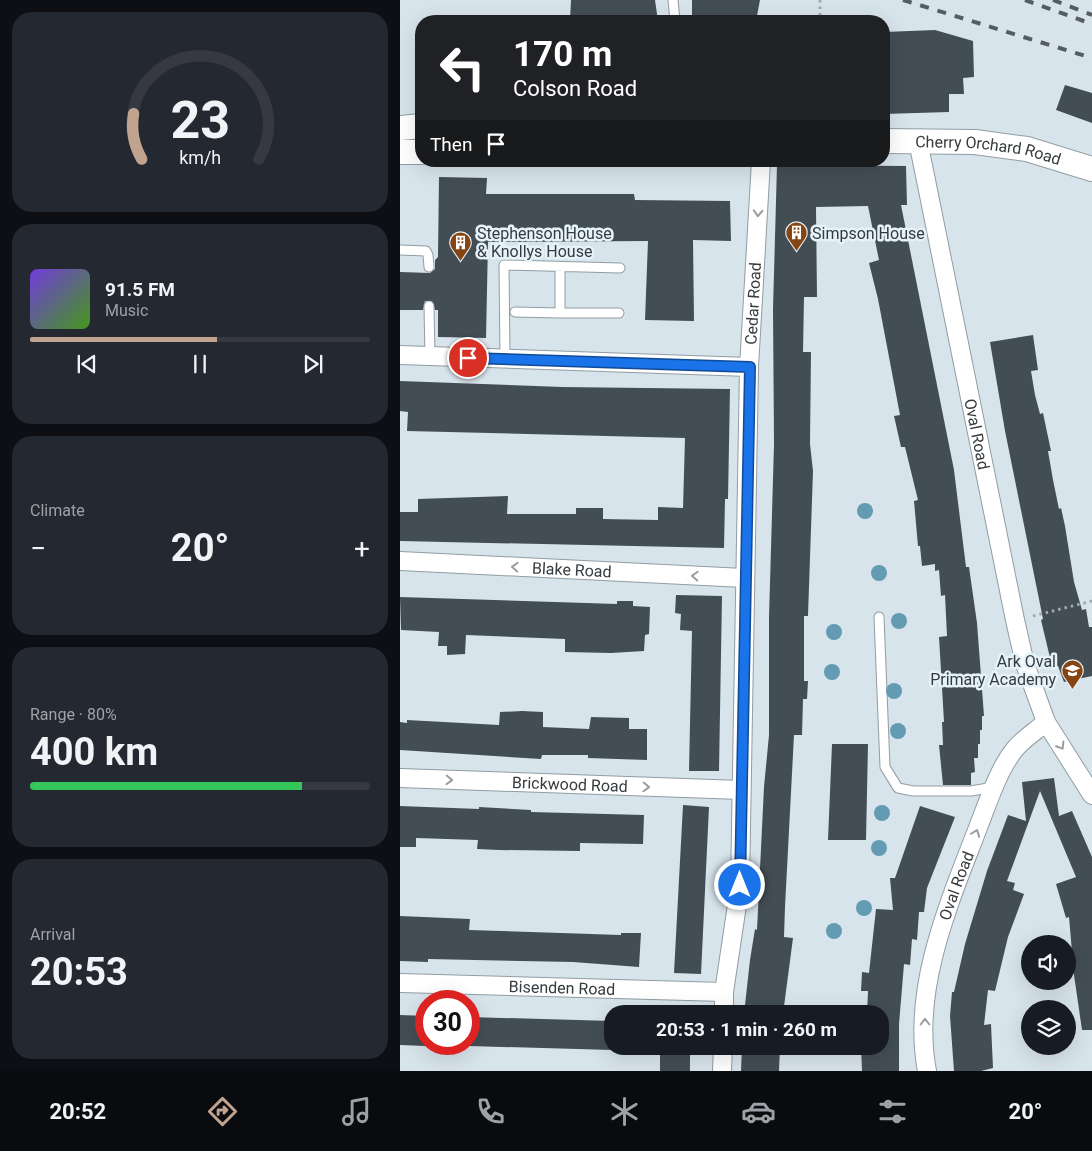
<!DOCTYPE html>
<html lang="en">
<head>
<meta charset="utf-8">
<style>
	body { margin:0; font-family:Roboto,sans-serif; background:#242831; color:#f1f3f6; height:100vh; display:flex; flex-direction:column; font-size:19px; white-space:nowrap }
	* { box-sizing:border-box; margin:0 }
	p { font-size:16px; color:#9ea1a6 }
	.icon { flex:none; width:28px; height:28px; fill:none; stroke:currentColor; stroke-width:2; stroke-linecap:round; stroke-linejoin:round }
	.map { position:relative; flex:1; overflow:hidden }
	.drawer { display:flex; flex-direction:column; gap:12px; padding:12px; background:#0d0f14; width:400px }
	.drawer>* { flex:none }
	.banner { position:absolute; left:15px; top:15px; width:475px; height:152px; border-radius:20px; box-shadow:0 5px 20px #0002; background:#202124; color:#fff; overflow:hidden }
	.buttons { position:absolute; left:621px; top:935px; display:grid; gap:10px }
	.buttons a { display:grid; place-items:center; width:55px; height:55px; border-radius:50%; background:#171b24; box-shadow:0 5px 20px #0002; font-size:25px }
	.speed { position:absolute; left:15px; top:990px; display:flex; gap:10px; font-size:25px; font-weight:700; text-align:center }
	.speed>* { display:grid; place-content:center; width:65px; height:65px; border-radius:50%; background:#171b24; box-shadow:0 5px 20px #0002; line-height:1 }
	.speed .limit { border:8px solid #d22; background:#fff; color:#111 }
	.pin { position:absolute; display:grid; place-items:center; width:42px; height:42px; color:#fff; margin:-21px; border:2px solid #fff; border-radius:50%; box-shadow:0 1px 5px #0007 }
	.me { position:absolute; width:55px; margin:-28px; rotate:0deg; stroke-linejoin:round; filter:drop-shadow(0 0 4px #0008) }
	.turn { display:flex; align-items:center; gap:18px; height:105px; padding:0 15px; font-size:22px }
	.turn .icon { width:65px; height:65px; stroke-width:2.5 }
	.turn b { display:block; font-size:35px; line-height:42px }
	.then { display:flex; align-items:center; height:48px; padding:0 15px; background:#0003; gap:10px; font-size:19px }
	.big { font-size:38px; font-weight:700; line-height:1.1 }
	.drawer .tile { flex:1; display:flex; flex-direction:column; justify-content:center; gap:8px; min-width:0; padding:0 18px; border-radius:20px; background:#242831 }
	.drawer .dial { align-items:center; gap:0 }
	.dial svg { height:130px; overflow:visible; fill:none; stroke:#363941; stroke-width:7; stroke-linecap:round; text-anchor:middle }
	.dial text { fill:#f1f3f6; stroke:none }
	.song { display:flex; align-items:center; gap:15px }
	.cover { width:60px; height:60px; border-radius:8px; background:linear-gradient(135deg,hsl(260 70% 55%),hsl(100 70% 35%)) }
	.played { height:5px; border-radius:2px; background:linear-gradient(90deg,#c1a48f 55%,#363941 55%) }
	.keys { display:flex; justify-content:space-around; direction:ltr }
	.heat { display:flex; justify-content:space-between; align-items:center; font-size:28px; direction:ltr }
	.charge { height:8px; border-radius:4px; background:linear-gradient(90deg,#34c759 80%,#363941 0) }
	.trip { position:absolute; left:204px; top:1005px; width:285px; height:50px; border-radius:20px; background:#171b24; box-shadow:0 5px 20px #0002; font-weight:700; line-height:50px; text-align:center }
	.tab-bar { display:flex; height:80px; justify-content:space-around; align-items:center; background:#090b0e; color:#9ea1a6 }
	.tab-bar .icon { width:35px; height:35px }
	.tab-bar .current { color:#c1a48f }
	.tab-bar b { font-size:22px; color:#f1f3f6 }
	main { display:flex; flex:1; min-height:0 }
	.map>svg:first-child { display:block }
</style>
</head>
<body>
<main>
<section class="drawer">
<div class="tile dial"><svg viewBox="0 0 100 80">
<path d="M14 69A42 42 0 1 1 86 69"/>
<path d="M14 69A42 42 0 0 1 9 41" stroke="#c1a48f"/>
<text x="50" y="56" font-size="32" font-weight="700">23</text>
<text x="50" y="72" font-size="11">km/h</text>
</svg></div>
<div class="tile">
<div class="song"><i class="cover"></i><div><b>91.5 FM</b><p>Music</p></div></div>
<div class="played"></div>
<div class="keys"><svg class="icon" aria-label="previous" viewBox="0 0 24 24"><path d="M18 5L8 12l10 7zM5 5v14"/></svg><svg class="icon" aria-label="pause" viewBox="0 0 24 24"><path d="M8 5v14M16 5v14"/></svg><svg class="icon" aria-label="next" viewBox="0 0 24 24"><path d="M6 5l10 7-10 7zM19 5v14"/></svg></div>
</div>
<div class="tile"><p>Climate</p>
<div class="heat"><a>−</a><b class="big">20°</b><a>+</a></div>
</div>
<div class="tile"><p>Range · 80%</p><b class="big">400 km</b><div class="charge"></div></div>
<div class="tile"><p>Arrival</p><b class="big">20:53</b></div>
</section>
<div class="map">
<svg width="692" height="1071" viewBox="0 0 692 1071">
	<rect width="100%" height="100%" fill="#d8e4ec"/>
	<path fill="#434e54" d="M171,0H255L258,21H170Z
		M292,0H360L356,21H292Z
		M535,30L573,41L574,77L563,78L564,94H549V112L484,114V32Z
		M665,85L692,93V123L656,110Z
		M377,165L506,166L507,205H501L554,470L566,567H569L577,623L584,716H582V730H580V744H578V758H574L575,772L571,773V785H543L539,745H543L542,722H544L539,637L547,636L545,595L541,596L539,570L535,571V564L522,566L520,546H518L514,501L518,500L505,447H501L494,416L500,415L478,299L469,263L479,260L468,206L416,207L417,297H404L403,352H411L410,444L413,471L408,616H404V681H408L407,699H403L402,735H394L385,907L384,937L393,938L383,1014H344L350,960L355,929L357,930L364,787L369,735V618L374,444L373,309Z
		M39,177L87,178L86,194H234L235,200L330,201L331,241L293,240L294,321L245,320L248,241L88,242L86,338L38,337V310H35L32,301H25L23,310H0V272L30,273L35,269V260L38,257Z
		M633,335L638,370L631,371L635,395L640,414L643,413L651,451H648L653,480L659,509L661,508L665,526L674,582L682,610L686,609L689,627H692V676L664,682L658,666H652L641,620L643,619L605,431L590,342Z
		M0,381L162,387L330,389L328,499H325L324,548L0,541V512H18V499L108,496L107,514H176V508H203V519L258,520V507L283,508L285,438L7,431L8,412L0,411Z
		M276,595L322,596L319,771H289L292,631L280,630L281,614L275,613Z
		M0,597L217,604V601H233V606L250,607L249,634L245,635L244,651L211,653L165,652V639L66,635L65,654L47,655V646H38L39,632L1,630Z
		M122,711L143,712V727L189,729L191,717L229,718V729H247V760L188,758V755H142L141,759L0,750V722L7,723V720L99,725L100,712Z
		M432,744H468L466,840H428Z
		M654,778L659,816L672,811L692,857V1030H682L674,975L669,917L666,918L656,884L676,877L640,791L607,881L615,883L613,890L624,894L608,937L595,991L588,990L584,1025L591,1024L593,1068L581,1071H554L550,1016L552,992H554L565,944L587,871L608,815L626,821L622,782Z
		M283,805L309,807L301,974L274,973Z
		M0,806L79,809V807L131,810V812L244,815L243,844L180,843V851L99,850L77,849L78,840L16,838V847H0Z
		M520,806L555,817L527,888L524,912H519L517,940L512,939L510,965L504,964L499,1024V1071H462L461,1046H480V1014H467L468,991H461L462,972L469,973L476,909L493,910L490,878H495Z
		M0,916L70,919L69,930L221,935V933H241L239,967L173,962L28,959V962L0,961Z
		M0,1015L26,1016V1046L0,1045Z
		M69,1017L212,1021V1050L69,1046Z
		M260,1046H290V1071H260Z
		M342,1046H380L379,1071H341Z"/>
	<g fill="none" stroke-linecap="round" stroke-linejoin="round">
		<defs>
			<path id="lane" d="M273,0L275,21
				M0,250L26,251L28,255L29,267
				M29,306L30,357
				M115,312L160,313V267
				M160,313H219
				M105,359L104,265L220,268
				M479,617L485,767L498,788L513,791H571L594,787"/>
			<g id="street">
				<path id="s1" d="M518,141L615,620L625,664L646,722"/>
				<path d="M0,355L349,367"/>
				<path id="s2" d="M0,561L344,578"/>
				<path id="s3" d="M0,778L341,790"/>
				<path id="s4" d="M0,983L324,992"/>
				<path id="s5" d="M324,1014V992L340,885L349,367L361,161"/>
				<path d="M322,1071L323,1046"/>
				<path id="s6" d="M527,1071C511,988 550,901 579,825C588,802 599,768 615,749C623,739 636,731 646,722L692,795"/>
			</g>
			<g id="secondary">
				<path d="M0,128L21,126"/>
				<path id="s7" d="M484,141L575,142L627,149L692,169"/>
				<path d="M0,152H21"/>
			</g>
		</defs>
		<use href="#lane" stroke="#919da3" stroke-width="11"/>
		<use href="#street" stroke="#919da3" stroke-width="20"/>
		<use href="#secondary" stroke="#919da3" stroke-width="26"/>
		<path stroke="#9fa9af" stroke-width="3" stroke-dasharray="2.5 4" stroke-linecap="butt" d="M420,0V21
			M633,616L692,601"/>
		<use href="#lane" stroke="#fff" stroke-width="9"/>
		<use href="#street" stroke="#fff" stroke-width="18"/>
		<use href="#secondary" stroke="#fff" stroke-width="24"/>
		<path stroke="#565d61" stroke-width="4" stroke-dasharray="9 9" stroke-linecap="butt" d="M503,0L692,58
			M625,0L692,24
			M653,0L692,15"/>
	</g>
	<g fill="#629bb2">
		<circle cx="465" cy="511" r="8"/>
		<circle cx="479" cy="573" r="8"/>
		<circle cx="499" cy="621" r="8"/>
		<circle cx="434" cy="632" r="8"/>
		<circle cx="432" cy="672" r="8"/>
		<circle cx="494" cy="691" r="8"/>
		<circle cx="498" cy="731" r="8"/>
		<circle cx="482" cy="813" r="8"/>
		<circle cx="479" cy="848" r="8"/>
		<circle cx="464" cy="908" r="8"/>
		<circle cx="434" cy="931" r="8"/>
	</g>
	<defs><path id="oneway-chevron" d="M-2-3.5L2.5 0L-2 3.5" fill="none" stroke-width="1.6" stroke-linecap="round" stroke-linejoin="round" transform="scale(1.25)"/></defs>
	<g stroke="#9a9d9e">
		<use href="#oneway-chevron" transform="translate(358 213) rotate(93)"/>
		<use href="#oneway-chevron" transform="translate(115 567) rotate(-177)"/>
		<use href="#oneway-chevron" transform="translate(295 576) rotate(-177)"/>
		<use href="#oneway-chevron" transform="translate(661 746) rotate(58)"/>
		<use href="#oneway-chevron" transform="translate(49 780) rotate(2)"/>
		<use href="#oneway-chevron" transform="translate(246 787) rotate(2)"/>
		<use href="#oneway-chevron" transform="translate(576 833) rotate(-69)"/>
		<use href="#oneway-chevron" transform="translate(525 1022) rotate(-90)"/>
	</g>
	<g fill="none" stroke-linecap="round" stroke-linejoin="round">
		<defs>
			<path id="route" d="M68,358L350,367L340,885"/>
		</defs>
		<use href="#route" stroke="#114b97" stroke-width="12"/>
		<use href="#route" stroke="#1a73e8" stroke-width="9"/>
	</g>
	<defs>
		<symbol id="building-pin" viewBox="-11 -11 22 30"><path d="M0 17L-7.5 6A9.5 9.5 0 1 1 7.5 6Z" fill="#864412" stroke="#e5f2f9"/><path d="M-4-6H4V6H1V3H-1V6H-4ZM-2.5-4.3h1.7v1.8h-1.7ZM.8-4.3h1.7v1.8H.8ZM-2.5-1h1.7V.8h-1.7ZM.8-1h1.7V.8H.8Z" fill="#fff"/></symbol>
		<symbol id="school-pin" viewBox="-11 -11 22 30"><path d="M0 17L-7.5 6A9.5 9.5 0 1 1 7.5 6Z" fill="#864412" stroke="#e5f2f9"/><path d="M0-5L7-2L0 1L-7-2ZM-4 1L0 2.5L4 1V4Q0 6-4 4Z" fill="#fff"/></symbol>
	</defs>
	<g fill-rule="evenodd">
		<use href="#building-pin" x="384" y="220" width="25" height="34"/>
		<use href="#building-pin" x="48" y="230" width="25" height="34"/>
		<use href="#school-pin" x="660" y="658" width="25" height="34"/>
	</g>
	<g text-anchor="middle" dominant-baseline="central" stroke-width="5" stroke-linejoin="round" paint-order="stroke">
		<g font-size="16" fill="#363b3e" stroke="#e5f2f9">
			<text stroke="none"><textPath href="#s7" startOffset="105">Cherry Orchard Road</textPath></text>
			<text stroke="none"><textPath href="#s5" startOffset="712">Cedar Road</textPath></text>
			<text stroke="none"><textPath href="#s1" startOffset="299">Oval Road</textPath></text>
			<text stroke="none"><textPath href="#s2" startOffset="172">Blake Road</textPath></text>
			<text stroke="none"><textPath href="#s3" startOffset="170">Brickwood Road</textPath></text>
			<text stroke="none"><textPath href="#s6" startOffset="190">Oval Road</textPath></text>
			<text stroke="none"><textPath href="#s4" startOffset="162">Bisenden Road</textPath></text>
		</g>
		<g font-size="16" fill="#363b3e" stroke="#e5f2f9" text-anchor="start">
			<text x="77" y="233">Stephenson House<tspan x="77" dy="18">&amp; Knollys House</tspan></text>
			<text x="412" y="233">Simpson House</text>
			<text x="656" y="661" text-anchor="end">Ark Oval<tspan x="656" dy="18">Primary Academy</tspan></text>
		</g>
	</g>
</svg>
<div class="buttons">
<a><svg class="icon" aria-label="sound" viewBox="0 0 24 24"><path d="M4 9h4l5-4v14l-5-4H4zM17 9q2 3 0 6"/></svg></a>
<a><svg class="icon" aria-label="layers" viewBox="0 0 24 24"><path d="M12 4l9 5-9 5-9-5zM3 14l9 5 9-5"/></svg></a>
</div>
<div class="speed"><div class="limit">30</div></div>
<div class="pin" style="left:68px;top:358px;background:#d93025"><svg class="icon" aria-label="arrive" viewBox="0 0 24 24"><path d="M6 21V4h12l-3 4 3 4H6"/></svg></div>
<svg class="me" style="left:340px;top:885px" viewBox="-20 -20 40 40"><circle r="17" fill="#1a73e8" stroke="#fff" stroke-width="3"/><path d="M0-11L8 9 0 5-8 9z" fill="#fff"/></svg>
<div class="trip">20:53 · 1 min · 260 m</div>
<div class="banner">
<div class="turn"><svg class="icon" aria-label="left" viewBox="0 0 24 24"><path d="M17 20v-9H6M10 6l-5 5 5 5"/></svg><div><b>170 m</b>Colson Road</div></div>
<div class="then">Then<svg class="icon" aria-label="arrive" viewBox="0 0 24 24"><path d="M6 21V4h12l-3 4 3 4H6"/></svg></div>
</div>
</div>
</main>
<nav class="tab-bar">
<b>20:52</b>
<svg class="icon current" aria-label="directions" viewBox="0 0 24 24"><path d="M12 3l9 9-9 9-9-9zM9 14v-3h6M13 9l2 2-2 2"/></svg>
<svg class="icon" aria-label="music" viewBox="0 0 24 24"><path d="M9 18V5l10-2v13"/><circle cx="6" cy="18" r="3"/><circle cx="16" cy="16" r="3"/></svg>
<svg class="icon" aria-label="phone" viewBox="0 0 24 24"><path d="M5 4h4l2 5-3 2q2 4 5 5l2-3 5 2v4C11 20 4 13 5 4z"/></svg>
<svg class="icon" aria-label="climate" viewBox="0 0 24 24"><path d="M12 3v18M4 7l16 10M4 17L20 7"/></svg>
<svg class="icon" aria-label="car" viewBox="0 0 24 24"><path d="M5 17H2v-5l4-1 3-4h7l3 4 3 1v5h-3M9 17h6M6 11h13"/><circle cx="7" cy="17" r="2"/><circle cx="17" cy="17" r="2"/></svg>
<svg class="icon" aria-label="filters" viewBox="0 0 24 24"><path d="M4 7h16M4 17h16"/><circle cx="9" cy="7" r="2"/><circle cx="15" cy="17" r="2"/></svg>
<b>20°</b>
</nav>
</body>
</html>
